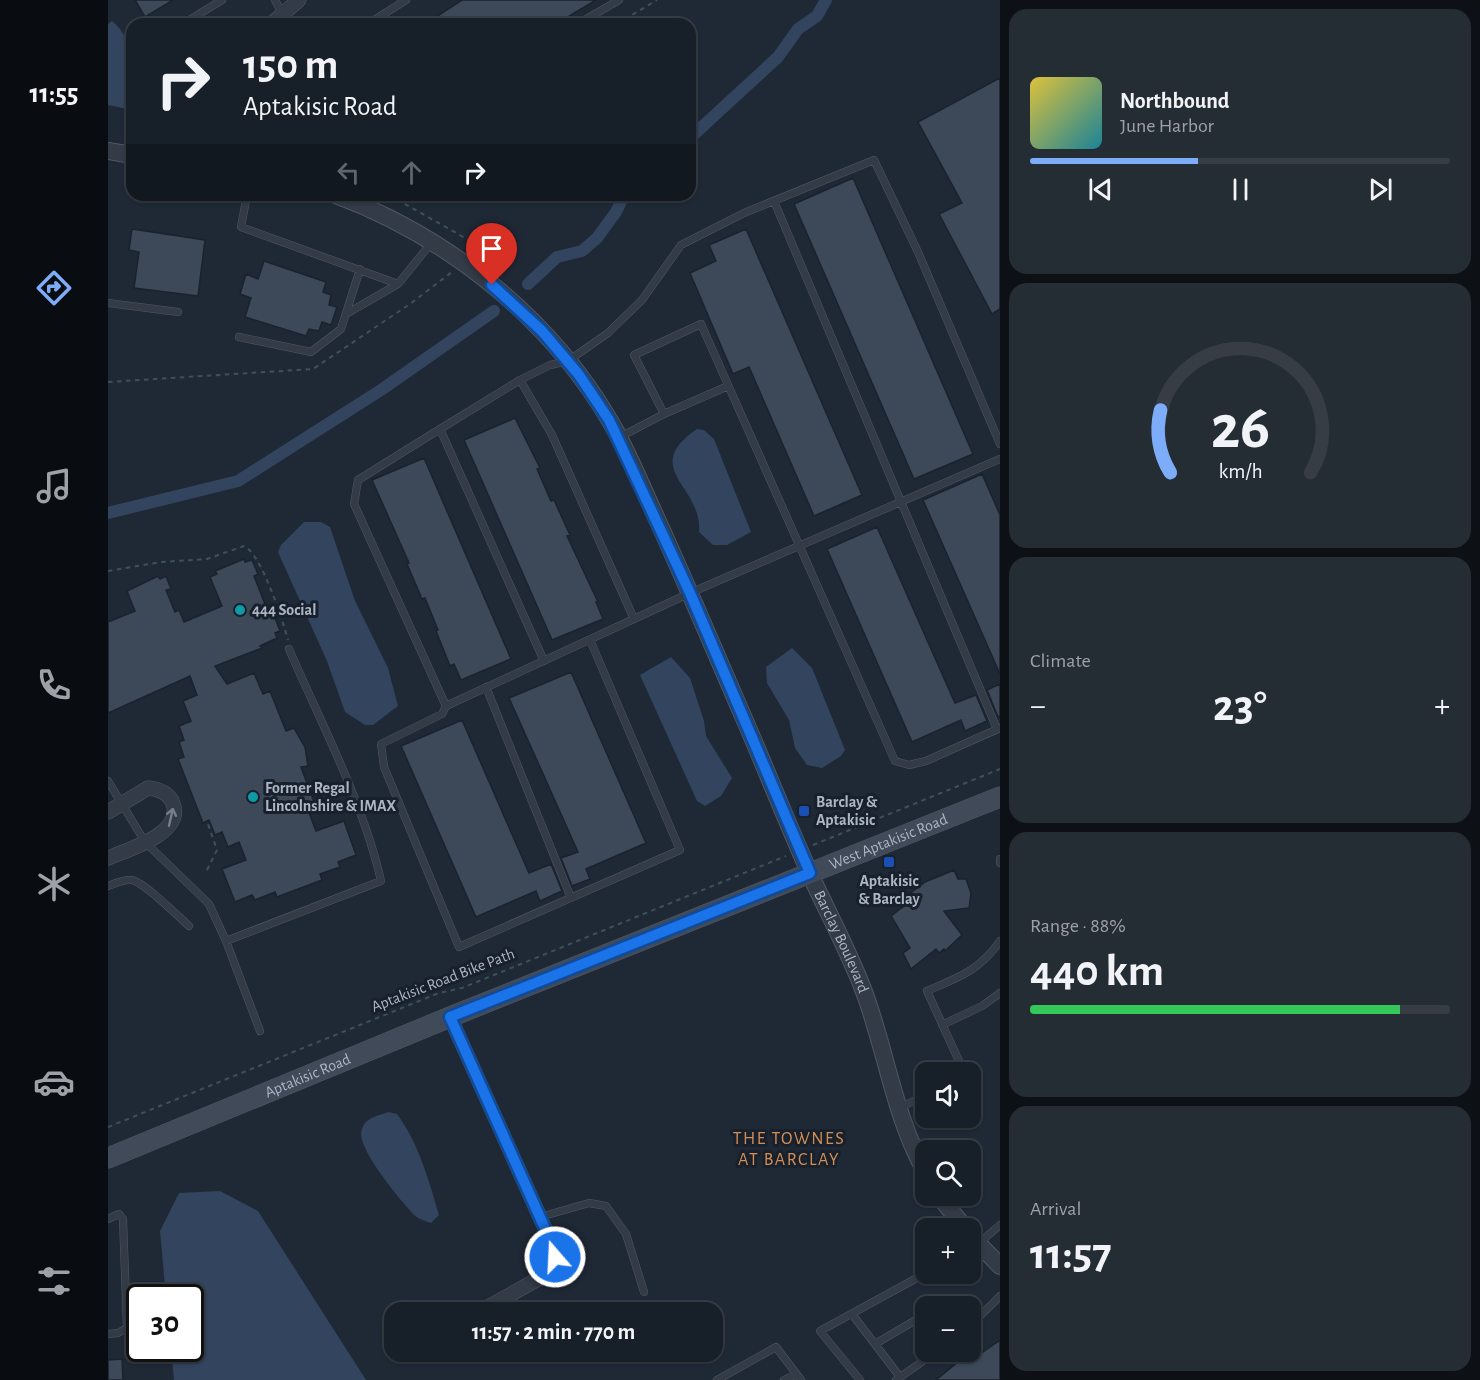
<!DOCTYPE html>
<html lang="en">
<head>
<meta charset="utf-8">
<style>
	body { margin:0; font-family:"Alegreya Sans",sans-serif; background:#242c34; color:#f1f3f6; height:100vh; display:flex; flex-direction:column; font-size:22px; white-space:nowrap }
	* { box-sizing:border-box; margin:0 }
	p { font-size:20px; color:#9ea2a8 }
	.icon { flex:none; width:33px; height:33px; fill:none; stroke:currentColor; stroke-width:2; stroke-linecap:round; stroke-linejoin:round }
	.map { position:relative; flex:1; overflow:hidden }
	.drawer { display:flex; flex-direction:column; gap:9px; padding:9px; background:#0d1116; width:480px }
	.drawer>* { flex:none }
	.hud { position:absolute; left:18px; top:18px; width:570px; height:183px; border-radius:18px; box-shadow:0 2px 4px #0004,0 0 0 2px #363d45; background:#171f28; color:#f1f3f6; overflow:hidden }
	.fabs { position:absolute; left:807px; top:1062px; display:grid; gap:12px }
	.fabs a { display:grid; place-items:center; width:66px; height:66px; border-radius:12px; background:#171f28; box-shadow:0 2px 4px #0004,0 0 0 2px #363d45; font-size:30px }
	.speed { position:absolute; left:18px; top:1284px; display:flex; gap:12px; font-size:30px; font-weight:700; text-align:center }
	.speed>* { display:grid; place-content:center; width:78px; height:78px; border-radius:50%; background:#171f28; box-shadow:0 2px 4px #0004,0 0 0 2px #363d45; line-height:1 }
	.speed .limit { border:3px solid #111; border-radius:9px; background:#fff; color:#111 }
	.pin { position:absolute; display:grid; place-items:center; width:51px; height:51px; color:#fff; margin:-62px -26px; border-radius:50% 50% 50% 0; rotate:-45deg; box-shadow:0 0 6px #0007 }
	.pin .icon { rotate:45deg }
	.me { position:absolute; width:66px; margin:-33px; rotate:341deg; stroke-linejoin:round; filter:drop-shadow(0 0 4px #0008) }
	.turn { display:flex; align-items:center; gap:21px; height:126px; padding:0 18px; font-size:27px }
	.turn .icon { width:78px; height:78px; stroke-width:2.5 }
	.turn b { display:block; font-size:42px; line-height:51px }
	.lanes { display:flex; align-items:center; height:57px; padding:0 18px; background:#0003; justify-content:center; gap:30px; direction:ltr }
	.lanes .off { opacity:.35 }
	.big { font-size:45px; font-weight:700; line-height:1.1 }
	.drawer .tile { flex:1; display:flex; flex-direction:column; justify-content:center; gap:9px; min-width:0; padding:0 21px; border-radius:18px; background:#242c34 }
	.drawer .dial { align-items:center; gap:0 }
	.dial svg { height:156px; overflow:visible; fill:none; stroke:#363d45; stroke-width:7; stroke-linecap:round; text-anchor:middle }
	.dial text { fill:#f1f3f6; stroke:none }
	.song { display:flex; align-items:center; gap:18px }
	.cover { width:72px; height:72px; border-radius:9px; background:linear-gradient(135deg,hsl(50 70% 55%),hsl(190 70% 35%)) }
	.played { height:6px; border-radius:3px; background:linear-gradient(90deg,#7dacf8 40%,#363d45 40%) }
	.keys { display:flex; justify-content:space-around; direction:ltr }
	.heat { display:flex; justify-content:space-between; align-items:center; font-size:33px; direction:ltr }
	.charge { height:9px; border-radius:4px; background:linear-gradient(90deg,#34c759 88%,#363d45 0) }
	.trip { position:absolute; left:276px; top:1302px; width:339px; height:60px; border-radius:18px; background:#171f28; box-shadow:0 2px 4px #0004,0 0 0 2px #363d45; font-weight:700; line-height:60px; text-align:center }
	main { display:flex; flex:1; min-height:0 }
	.tabs { display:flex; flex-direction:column; width:108px; justify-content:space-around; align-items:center; background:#090c10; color:#9ea2a8 }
	.tabs .icon { width:42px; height:42px }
	.tabs .selected { color:#7dacf8 }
	.tabs b { font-size:27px; color:#f1f3f6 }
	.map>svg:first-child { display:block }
</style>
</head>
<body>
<main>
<nav class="tabs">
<b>11:55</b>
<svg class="icon selected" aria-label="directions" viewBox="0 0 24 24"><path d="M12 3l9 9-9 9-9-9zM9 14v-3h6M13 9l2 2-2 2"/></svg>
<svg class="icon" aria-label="music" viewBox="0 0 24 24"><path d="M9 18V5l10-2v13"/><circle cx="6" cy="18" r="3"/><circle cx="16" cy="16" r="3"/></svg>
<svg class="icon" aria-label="phone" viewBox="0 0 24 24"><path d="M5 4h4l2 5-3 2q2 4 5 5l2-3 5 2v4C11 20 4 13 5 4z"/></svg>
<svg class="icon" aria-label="climate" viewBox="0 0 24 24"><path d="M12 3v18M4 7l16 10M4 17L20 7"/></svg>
<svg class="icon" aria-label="car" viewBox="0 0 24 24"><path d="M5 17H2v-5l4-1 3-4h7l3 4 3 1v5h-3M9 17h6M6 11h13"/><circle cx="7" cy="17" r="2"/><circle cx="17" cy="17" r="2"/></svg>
<svg class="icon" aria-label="filters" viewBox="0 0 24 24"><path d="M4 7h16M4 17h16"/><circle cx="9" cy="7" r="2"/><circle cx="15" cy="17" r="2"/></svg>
</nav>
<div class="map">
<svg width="892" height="1380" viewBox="0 0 892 1380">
	<rect width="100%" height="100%" fill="#1f2936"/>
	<path fill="#32445e" d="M4,21C30,42 24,80 24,110L0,105V24Z
		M589,429L596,430L606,439L643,532L619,545H605L591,532C595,486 531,469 589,429Z
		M196,522H213L222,527L247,601L280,668L290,706L265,725H257L237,712L219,661L170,552L173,545Z
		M684,648L704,668L737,750L733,756L714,768L699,765L687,748L681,720L659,683L658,667Z
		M563,657L582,678L596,721L598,736L624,778L613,796L597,806L589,801L532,675Z
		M280,1112L289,1114C311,1144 321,1181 331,1215L323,1223C317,1221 311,1219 306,1215C293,1201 246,1146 254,1129C258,1117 270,1116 280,1112Z
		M112,1191L150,1211L258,1380H66L63,1349L82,1348V1298L58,1297L52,1231L71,1193Z"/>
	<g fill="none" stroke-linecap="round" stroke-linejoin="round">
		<path stroke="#32445e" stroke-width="12" d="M582,138L670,57L690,29L709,16L718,0
			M420,284L449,257L474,251L489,238L508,212L516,195
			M0,513L130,481L273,390L386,311"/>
	</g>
	<path fill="#3d4959" stroke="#1a222d" stroke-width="1.5" d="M27,0H65L37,17Z
		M354,0H488L448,24H317Z
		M892,78V309L884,314L831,214L854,203L810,122Z
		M745,178L865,454L806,479L686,204Z
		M24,229L97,240L90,296L26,288L31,252L21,250Z
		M638,229L754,495L706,516L641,367L625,374L582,273L608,261L601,245Z
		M156,261L218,282L215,292L223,295L221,305L229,307L223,325L214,322L211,331L201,329L198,336L137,317L143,298L132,294L138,274L150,279Z
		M407,418L432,468L429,469L443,501L446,500L462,535L459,536L490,602H488L495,619L444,640L356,440Z
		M316,458L403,659L353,680L346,664L342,666L328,631L330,630L317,598L314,599L299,564L301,563L264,480Z
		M874,474L892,515V674L815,500Z
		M769,527L847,703L868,695L879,721L857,731L853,720L804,742L719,549Z
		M136,559L137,562L144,560L150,574L146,576L162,617L166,615L172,631L167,633L169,638L152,646L154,648L107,666L119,684L146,673L155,694L162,691L178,731L186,728L197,747L200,766L193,767L208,807L200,810L208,831L236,821L248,855L230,862L232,867L212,874L214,880L169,897L167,892L147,900L144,895L127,902L114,869L138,860L131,842L120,847L114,832L107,835L101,820L95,823L70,759L76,757L71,742L76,740L71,726L83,721L75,701L89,695L82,676L0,713V622L27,611L19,591L50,576L52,579L58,576L63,589L58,590L67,612L71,610L76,622L114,606L102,577L109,574L107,571Z
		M463,672L538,843L478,869L482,879L464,886L453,858L470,852L401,698Z
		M892,684V716L890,717L879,690Z
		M354,720L421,873L443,864L454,891L432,901L428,891L368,917L293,746Z
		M846,870L850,879H858L863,893L861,908L836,911L854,935L837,951L836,949L831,953L828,949L803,969L795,953L802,948L783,916L796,906L792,901L817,882Z
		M892,1340V1380H828L867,1348L872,1354Z
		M14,1359L15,1380H0V1360Z"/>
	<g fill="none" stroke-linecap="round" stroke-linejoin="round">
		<defs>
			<path id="service" d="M167,0L174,13
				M75,24L114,0
				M260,24L298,0
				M470,24L511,0
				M139,195L133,227L290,284
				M666,201L889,729
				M0,303L70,312
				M238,314L290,284L324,242
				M131,337L203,352L233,329L252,269
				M412,380L444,435L526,619
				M556,414L620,386
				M332,429L250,480L246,504L338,706
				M512,437L556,414L526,355L593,324L787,761L801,765L818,761L892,728
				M482,640L572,850L351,947L276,767L273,744L334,714L338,706L582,593L892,459
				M436,661L332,429L412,380L442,365L460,361L500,333L534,300L573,245L636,213L766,160L810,252L892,444
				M378,687L463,898
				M0,781L37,842L101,904L118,941L273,881C256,804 212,721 181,649
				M892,859V863
				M0,886C8,883 15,879 24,880C37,883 70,916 81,926
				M118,941L152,1031
				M834,1025L874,1006L892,993
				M856,1072L819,991C851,977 871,971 892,941
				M791,1108L818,1095
				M432,1217L481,1203L498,1206L518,1234L536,1292
				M0,1219L11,1214L15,1219L19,1328L10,1333L0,1334
				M871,1243L892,1225
				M830,1306L845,1302L851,1306
				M744,1314L792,1377
				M862,1326L892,1296
				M767,1344L818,1314
				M609,1380L668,1347L693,1380
				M676,1380L688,1374
				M752,1380L712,1331L818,1273
				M788,1380L828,1352"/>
			<path id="minor" d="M163,24L191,0
				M0,812L40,788C50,789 59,792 64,801C79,833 21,849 0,858
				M342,1017L444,1244L447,1257L441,1273L371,1312"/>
			<g id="tertiary">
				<path d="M0,151L24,155"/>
				<path id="s1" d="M228,195C340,237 441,317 502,421C520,451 533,485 548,517C579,585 608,654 638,723C660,774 680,825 703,876C720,913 740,950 755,989C778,1049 786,1117 818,1173"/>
				<path d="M831,1196L857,1228"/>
				<path d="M862,1235L892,1266"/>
			</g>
			<g id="secondary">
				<path id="s2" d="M0,1158L342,1017L892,797"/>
			</g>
		</defs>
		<use href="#service" stroke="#505865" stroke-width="8"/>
		<use href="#minor" stroke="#505865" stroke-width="15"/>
		<use href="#tertiary" stroke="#505865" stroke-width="18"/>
		<use href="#secondary" stroke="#505865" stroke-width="21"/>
		<path stroke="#3e5254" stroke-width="2" stroke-dasharray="4.5 4.5" stroke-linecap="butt" d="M509,24L549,0
			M281,195L359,239L362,244L360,250
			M0,382L205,369L302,304L344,272
			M0,571L53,562L99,559L136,546C153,553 175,621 180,640
			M705,845L892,769
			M99,870L109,850L100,824
			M0,1127L331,993L354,988L678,856"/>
		<use href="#service" stroke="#323b46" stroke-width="7"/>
		<use href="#minor" stroke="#323b46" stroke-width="14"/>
		<use href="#tertiary" stroke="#323b46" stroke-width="16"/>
		<use href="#secondary" stroke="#404a59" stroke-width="20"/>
	</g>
	<defs><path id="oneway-shaft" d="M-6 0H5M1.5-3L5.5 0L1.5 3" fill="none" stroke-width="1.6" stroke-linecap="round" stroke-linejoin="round" transform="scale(1.5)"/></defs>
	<use stroke="#757e8b" href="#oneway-shaft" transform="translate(63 817) rotate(-77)"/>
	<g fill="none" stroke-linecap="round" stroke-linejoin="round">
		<defs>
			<path id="route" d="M384,285L434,331L471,375L501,420L582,593L702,873L342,1017L444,1244L447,1257"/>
		</defs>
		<use href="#route" stroke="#114b97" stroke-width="15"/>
		<use href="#route" stroke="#1a73e8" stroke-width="10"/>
	</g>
	<g fill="#0f9aa8" stroke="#18202b" stroke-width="2">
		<circle cx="132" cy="610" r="6"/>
		<circle cx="145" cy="797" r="6"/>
	</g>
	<g fill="#1a4fb4" stroke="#18202b" stroke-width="2">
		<rect x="690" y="805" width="12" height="12" rx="3"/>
		<rect x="775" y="856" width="12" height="12" rx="3"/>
	</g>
	<g text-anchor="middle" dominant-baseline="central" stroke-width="6" stroke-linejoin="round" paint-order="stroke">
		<g font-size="16" font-weight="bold" fill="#acb5c4" stroke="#18202b" text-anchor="start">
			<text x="144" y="610">444 Social</text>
			<text x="157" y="788">Former Regal<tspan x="157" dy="18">Lincolnshire &amp; IMAX</tspan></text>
			<text x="708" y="802">Barclay &amp;<tspan x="708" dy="18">Aptakisic</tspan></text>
			<text x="781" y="881" text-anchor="middle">Aptakisic<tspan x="781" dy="18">&amp; Barclay</tspan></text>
		</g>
		<g font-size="16" fill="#acb5c4" stroke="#18202b">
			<text stroke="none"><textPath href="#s2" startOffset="842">West Aptakisic Road</textPath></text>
			<text stroke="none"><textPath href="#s1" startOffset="932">Barclay Boulevard</textPath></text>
			<text transform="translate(335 980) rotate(-21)">Aptakisic Road Bike Path</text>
			<text stroke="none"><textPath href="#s2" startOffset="216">Aptakisic Road</textPath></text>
		</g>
		<g font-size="18" letter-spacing="1.5" fill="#d38e58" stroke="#18202b">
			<text x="681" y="1139">THE TOWNES<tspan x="681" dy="21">AT BARCLAY</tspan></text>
		</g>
	</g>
</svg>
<div class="fabs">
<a><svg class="icon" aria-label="sound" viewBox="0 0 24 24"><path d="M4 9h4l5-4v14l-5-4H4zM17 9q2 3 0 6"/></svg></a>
<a><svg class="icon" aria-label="search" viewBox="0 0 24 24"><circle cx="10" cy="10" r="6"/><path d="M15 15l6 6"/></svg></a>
<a>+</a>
<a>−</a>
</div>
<div class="speed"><div class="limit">30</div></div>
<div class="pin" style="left:384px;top:285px;background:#d93025"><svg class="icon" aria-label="arrive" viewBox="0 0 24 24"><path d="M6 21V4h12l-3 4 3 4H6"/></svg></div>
<svg class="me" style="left:447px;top:1257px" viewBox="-20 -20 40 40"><circle r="17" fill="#1a73e8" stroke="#fff" stroke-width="3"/><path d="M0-11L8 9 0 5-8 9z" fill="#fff"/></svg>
<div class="trip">11:57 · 2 min · 770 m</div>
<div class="hud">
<div class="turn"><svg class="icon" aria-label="right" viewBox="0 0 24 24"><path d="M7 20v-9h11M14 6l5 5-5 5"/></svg><div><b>150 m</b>Aptakisic Road</div></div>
<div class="lanes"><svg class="icon off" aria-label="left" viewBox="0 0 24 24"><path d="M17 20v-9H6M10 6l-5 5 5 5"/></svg><svg class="icon off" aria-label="ahead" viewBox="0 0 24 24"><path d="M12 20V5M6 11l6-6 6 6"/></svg><svg class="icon" aria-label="right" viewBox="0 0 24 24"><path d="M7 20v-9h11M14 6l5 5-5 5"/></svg></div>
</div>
</div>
<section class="drawer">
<div class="tile">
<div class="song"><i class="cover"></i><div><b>Northbound</b><p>June Harbor</p></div></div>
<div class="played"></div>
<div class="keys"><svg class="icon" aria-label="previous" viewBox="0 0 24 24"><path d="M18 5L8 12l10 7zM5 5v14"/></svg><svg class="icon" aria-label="pause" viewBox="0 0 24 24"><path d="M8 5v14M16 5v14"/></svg><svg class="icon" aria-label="next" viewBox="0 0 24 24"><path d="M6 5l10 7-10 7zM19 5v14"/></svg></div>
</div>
<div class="tile dial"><svg viewBox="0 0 100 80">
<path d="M14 69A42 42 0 1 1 86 69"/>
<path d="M14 69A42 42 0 0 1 9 37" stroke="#7dacf8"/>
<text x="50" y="56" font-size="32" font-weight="700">26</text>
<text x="50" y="72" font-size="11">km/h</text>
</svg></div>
<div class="tile"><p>Climate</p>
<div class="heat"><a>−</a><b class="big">23°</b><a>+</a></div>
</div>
<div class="tile"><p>Range · 88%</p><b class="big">440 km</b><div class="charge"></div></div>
<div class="tile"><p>Arrival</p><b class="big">11:57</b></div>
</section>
</main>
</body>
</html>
